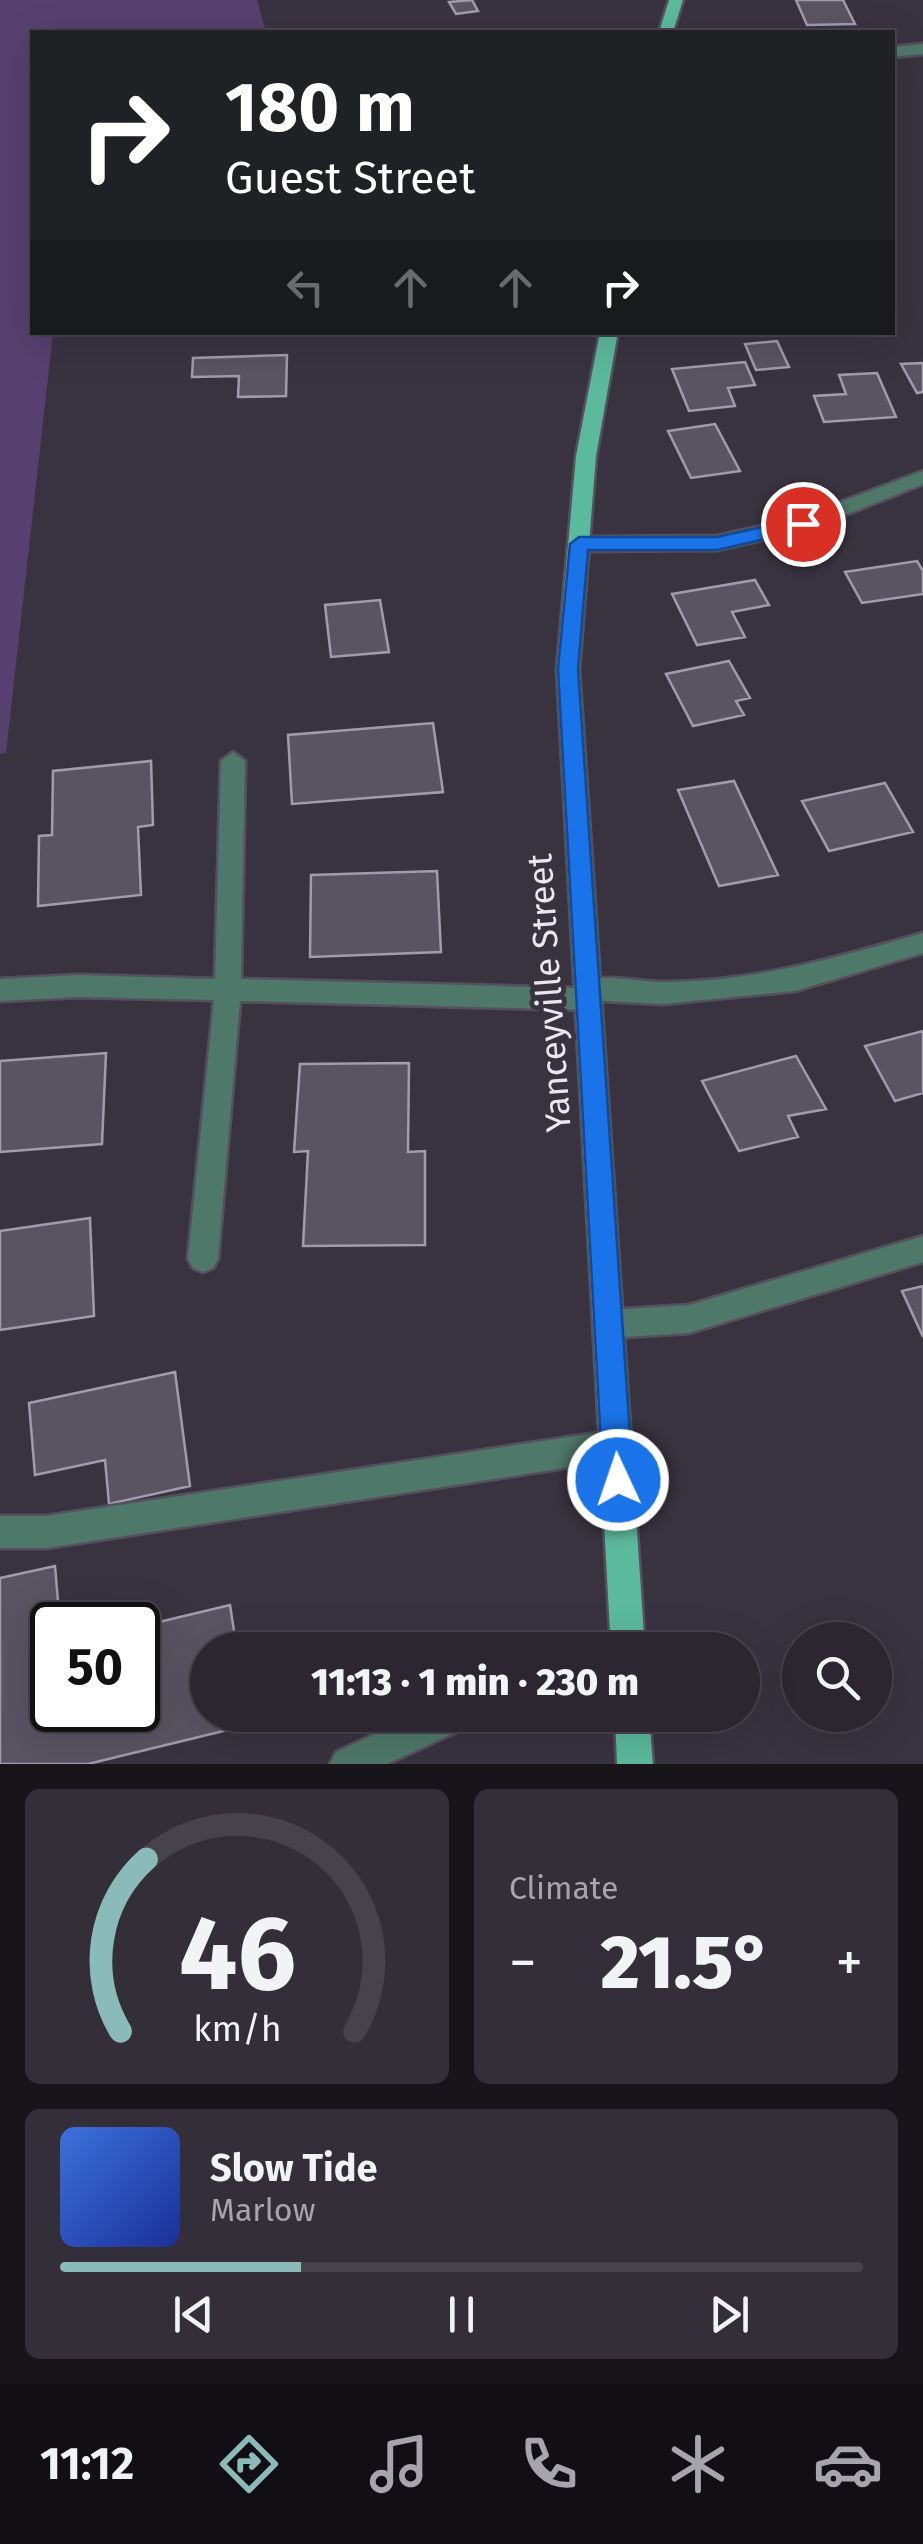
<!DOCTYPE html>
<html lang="en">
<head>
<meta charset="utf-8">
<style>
	body { margin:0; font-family:"Fira Sans",sans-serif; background:#332e38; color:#f1f3f6; height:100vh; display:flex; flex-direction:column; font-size:38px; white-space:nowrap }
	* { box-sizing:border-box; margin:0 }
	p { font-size:32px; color:#a6a5ab }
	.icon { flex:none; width:55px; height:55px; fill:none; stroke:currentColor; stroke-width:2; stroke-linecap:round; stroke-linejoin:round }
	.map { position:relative; height:1764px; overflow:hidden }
	.panel { display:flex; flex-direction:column; gap:25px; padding:25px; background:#18151a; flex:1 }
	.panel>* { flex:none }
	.banner { position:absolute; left:30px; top:30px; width:865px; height:305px; border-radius:0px; box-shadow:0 10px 40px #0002,0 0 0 2px #47434c; background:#202124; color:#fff; overflow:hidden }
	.fabs { position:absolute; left:782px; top:1622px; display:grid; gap:20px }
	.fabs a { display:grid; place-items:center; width:110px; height:110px; border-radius:50%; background:#2b2630; box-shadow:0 10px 40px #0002,0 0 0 2px #47434c; font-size:50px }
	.speed { position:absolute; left:30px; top:1602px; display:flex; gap:20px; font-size:50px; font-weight:700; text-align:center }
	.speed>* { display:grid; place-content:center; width:130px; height:130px; border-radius:50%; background:#2b2630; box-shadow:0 10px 40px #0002,0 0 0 2px #47434c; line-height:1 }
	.speed .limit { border:5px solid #111; border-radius:15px; background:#fff; color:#111 }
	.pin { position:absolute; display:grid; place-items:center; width:85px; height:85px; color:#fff; margin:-42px; border:5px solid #fff; border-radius:50%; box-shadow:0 2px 10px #0007 }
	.me { position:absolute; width:110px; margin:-55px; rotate:357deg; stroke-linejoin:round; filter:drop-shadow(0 0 8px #0008) }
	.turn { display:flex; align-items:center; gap:35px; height:210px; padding:0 30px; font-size:45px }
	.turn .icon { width:130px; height:130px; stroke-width:2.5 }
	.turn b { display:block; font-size:70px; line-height:85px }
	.lanes { display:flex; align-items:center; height:95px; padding:0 30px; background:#0003; justify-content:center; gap:50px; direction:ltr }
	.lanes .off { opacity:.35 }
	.big { font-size:75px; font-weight:800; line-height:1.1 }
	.panel .tile { flex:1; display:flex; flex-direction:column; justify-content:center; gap:15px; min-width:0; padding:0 35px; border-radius:15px; background:#332e38 }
	.panel .dial { align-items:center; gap:0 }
	.dial svg { height:260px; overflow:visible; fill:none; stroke:#47434c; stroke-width:7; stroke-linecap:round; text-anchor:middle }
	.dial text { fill:#f1f3f6; stroke:none }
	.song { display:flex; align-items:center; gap:30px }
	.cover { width:120px; height:120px; border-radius:15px; background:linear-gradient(135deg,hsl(220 70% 55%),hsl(230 70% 35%)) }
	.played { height:10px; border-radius:5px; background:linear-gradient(90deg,#8bbbb9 30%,#47434c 30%) }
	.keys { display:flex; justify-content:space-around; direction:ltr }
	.heat { display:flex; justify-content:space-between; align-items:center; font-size:55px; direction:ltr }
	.panel .tiles { flex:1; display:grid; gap:25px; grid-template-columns:1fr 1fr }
	.tile:last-child { grid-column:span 2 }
	.trip { position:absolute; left:190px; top:1632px; width:570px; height:100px; border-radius:50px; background:#2b2630; box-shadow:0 10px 40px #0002,0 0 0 2px #47434c; font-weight:800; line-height:100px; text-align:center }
	.tabs { display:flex; height:160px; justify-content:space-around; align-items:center; background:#110f13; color:#a6a5ab }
	.tabs .icon { width:70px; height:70px }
	.tabs .active { color:#8bbbb9 }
	.tabs b { font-size:45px; color:#f1f3f6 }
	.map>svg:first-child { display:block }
</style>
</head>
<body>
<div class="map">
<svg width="923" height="1764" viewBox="0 0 923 1764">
	<rect width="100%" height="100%" fill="#393340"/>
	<path fill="#56406f" d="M0,0H257L266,32H32V332L53,333L6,753L0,754Z"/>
	<path fill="#5a5462" stroke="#a19bab" stroke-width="2.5" d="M472,0L478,11L456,14L449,2Z
		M796,0H843L855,24L807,25Z
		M777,341L789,367L756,370L745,344Z
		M287,355L286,396L238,397L239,376L192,377L193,358Z
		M745,362L755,385L728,388L735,406L689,411L672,369Z
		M923,363V392L917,393L901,364Z
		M877,373L896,417L824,422L814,396L846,394L839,375Z
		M715,424L740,471L691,478L668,431Z
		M917,561L923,571V594L862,603L845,572Z
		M755,580L769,605L732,612L745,637L697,645L672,594Z
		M380,600L389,652L331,657L325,605Z
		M729,661L750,698L736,701L744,715L693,726L666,674Z
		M433,723L443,792L292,804L288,735Z
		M151,761L153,825L138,827L141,895L38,906L39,836L52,835L53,771Z
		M734,781L778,875L719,886L678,790Z
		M885,783L913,832L829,851L802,801Z
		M437,871L441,952L310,957L311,875Z
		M923,1031V1093L895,1101L865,1046Z
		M106,1053L102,1144L0,1152V1061Z
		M796,1056L826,1109L788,1116L798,1137L739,1151L702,1081Z
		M409,1063L408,1152L425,1151V1245L303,1246L308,1151L294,1152L300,1064Z
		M90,1218L94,1316L0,1330V1231Z
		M923,1286V1337L902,1291Z
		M175,1372L190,1486L109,1504L105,1460L35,1475L29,1403Z
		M55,1566L60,1625H52V1710H138V1627L230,1605L237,1650H208V1715H246L248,1725L88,1764H0V1578Z"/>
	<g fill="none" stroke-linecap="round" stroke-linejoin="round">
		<defs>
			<path id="minor" d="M923,44V54L892,57V47Z
				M923,471V484L810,529L717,550L579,551L568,544L579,537L717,536L798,518Z
				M233,752L245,761L241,979L578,988C591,970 638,982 659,982C750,983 836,958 923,933V953L795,991L663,1004L603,1001L591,1010L240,1001L218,1259L213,1268L203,1272L193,1268L188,1259L214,1000L78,997L0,1001V979L78,975L215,979L221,761Z
				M923,1236V1262L689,1333L609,1338L598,1334L594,1324L598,1314L609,1310L689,1305Z
				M616,1430L627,1434L632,1445L627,1456L616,1460L47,1548H0V1516H47Z
				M416,1715H472L467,1727L387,1764H330L336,1752Z"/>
			<path id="major" d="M669,0H683L673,32H659Z
				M600,332H618L596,456L579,669L645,1650H611L557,669L576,456Z
				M615,1715H649L653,1764H617Z"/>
		</defs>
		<use href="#minor" stroke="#55505c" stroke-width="5"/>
		<use href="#major" stroke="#55505c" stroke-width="5"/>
		<use href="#minor" fill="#4e786a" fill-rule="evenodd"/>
		<use href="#major" fill="#5bb99c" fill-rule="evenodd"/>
	</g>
	<path fill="#1a73e8" stroke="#114b97" stroke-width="2.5" d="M803,518L810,520V529L717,550H588L578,669L633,1480L628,1490L618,1494L608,1490L603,1480L558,669L570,544L579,537H717Z"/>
	<g text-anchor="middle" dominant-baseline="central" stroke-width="10" stroke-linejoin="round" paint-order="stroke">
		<g font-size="35" fill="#ebe7f0" stroke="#393340">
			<text transform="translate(549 993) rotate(-94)">Yanceyville Street</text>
		</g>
	</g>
</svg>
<div class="fabs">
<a><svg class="icon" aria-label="search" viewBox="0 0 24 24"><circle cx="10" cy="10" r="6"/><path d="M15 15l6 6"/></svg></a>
</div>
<div class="speed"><div class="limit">50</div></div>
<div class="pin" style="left:803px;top:524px;background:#d93025"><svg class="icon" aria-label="arrive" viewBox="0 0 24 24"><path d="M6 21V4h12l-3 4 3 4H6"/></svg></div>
<svg class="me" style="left:618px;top:1480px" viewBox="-20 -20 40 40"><circle r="17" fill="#1a73e8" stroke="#fff" stroke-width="3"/><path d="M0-11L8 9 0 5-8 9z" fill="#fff"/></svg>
<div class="trip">11:13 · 1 min · 230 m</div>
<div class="banner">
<div class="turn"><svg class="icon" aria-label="right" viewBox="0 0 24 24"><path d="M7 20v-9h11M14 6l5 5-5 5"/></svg><div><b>180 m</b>Guest Street</div></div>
<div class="lanes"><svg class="icon off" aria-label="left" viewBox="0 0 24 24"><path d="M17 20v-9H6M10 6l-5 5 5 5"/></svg><svg class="icon off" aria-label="ahead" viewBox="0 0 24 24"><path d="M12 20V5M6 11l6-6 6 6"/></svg><svg class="icon off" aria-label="ahead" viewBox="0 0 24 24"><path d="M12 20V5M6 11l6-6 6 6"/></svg><svg class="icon" aria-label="right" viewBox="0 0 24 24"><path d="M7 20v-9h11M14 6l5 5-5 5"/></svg></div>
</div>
</div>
<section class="panel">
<div class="tiles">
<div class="tile dial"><svg viewBox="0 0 100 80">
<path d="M14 69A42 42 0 1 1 86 69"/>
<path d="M14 69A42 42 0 0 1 22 16" stroke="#8bbbb9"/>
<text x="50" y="56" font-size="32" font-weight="700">46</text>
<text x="50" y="72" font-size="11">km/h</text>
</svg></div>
<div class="tile"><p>Climate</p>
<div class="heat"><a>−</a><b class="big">21.5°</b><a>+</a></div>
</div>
<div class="tile">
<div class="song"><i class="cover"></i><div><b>Slow Tide</b><p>Marlow</p></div></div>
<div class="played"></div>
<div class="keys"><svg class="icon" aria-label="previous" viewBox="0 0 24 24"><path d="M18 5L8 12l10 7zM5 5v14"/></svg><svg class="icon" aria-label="pause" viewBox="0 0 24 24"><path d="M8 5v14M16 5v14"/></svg><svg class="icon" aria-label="next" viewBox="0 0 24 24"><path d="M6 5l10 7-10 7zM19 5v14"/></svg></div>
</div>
</div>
</section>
<nav class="tabs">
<b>11:12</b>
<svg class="icon active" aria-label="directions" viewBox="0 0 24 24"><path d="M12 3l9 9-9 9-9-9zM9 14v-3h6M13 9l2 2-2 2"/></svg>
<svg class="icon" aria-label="music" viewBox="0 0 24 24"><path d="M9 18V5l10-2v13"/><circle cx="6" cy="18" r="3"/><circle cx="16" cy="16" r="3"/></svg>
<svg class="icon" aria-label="phone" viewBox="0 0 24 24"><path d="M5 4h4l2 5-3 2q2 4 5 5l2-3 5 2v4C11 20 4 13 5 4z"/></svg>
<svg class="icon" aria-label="climate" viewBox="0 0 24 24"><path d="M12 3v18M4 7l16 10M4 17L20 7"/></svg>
<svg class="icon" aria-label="car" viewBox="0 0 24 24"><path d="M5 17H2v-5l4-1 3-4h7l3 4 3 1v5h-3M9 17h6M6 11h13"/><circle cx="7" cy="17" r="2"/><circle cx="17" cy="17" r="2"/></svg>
</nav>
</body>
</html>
